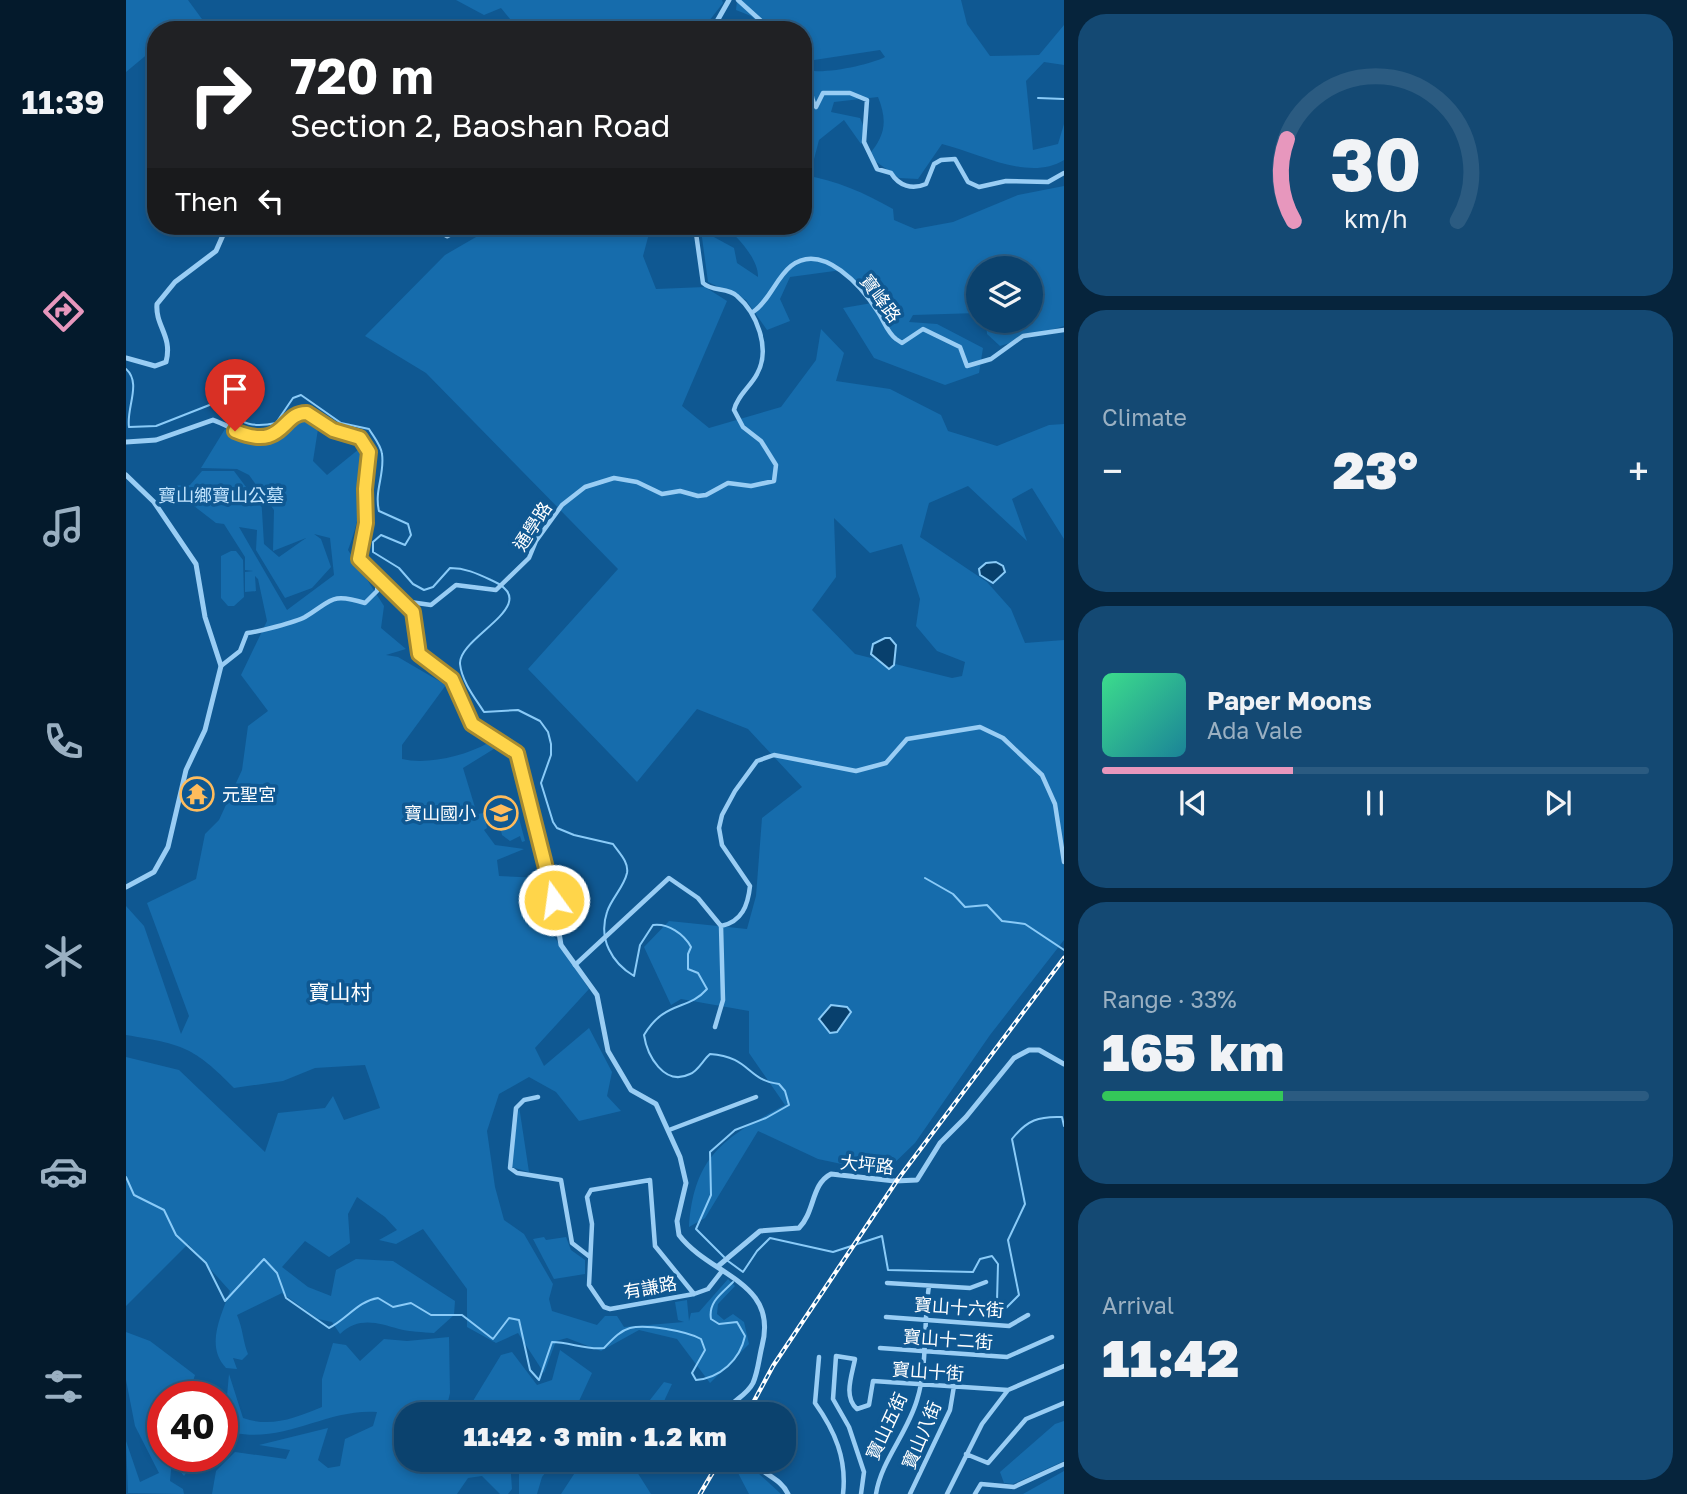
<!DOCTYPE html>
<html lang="en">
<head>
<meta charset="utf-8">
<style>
	body { margin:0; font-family:"Golos Text","Noto Sans TC",sans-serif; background:#144973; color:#f1f3f6; height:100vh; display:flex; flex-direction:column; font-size:26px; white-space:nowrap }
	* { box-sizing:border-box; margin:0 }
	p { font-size:23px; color:#9ab0c2 }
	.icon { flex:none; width:38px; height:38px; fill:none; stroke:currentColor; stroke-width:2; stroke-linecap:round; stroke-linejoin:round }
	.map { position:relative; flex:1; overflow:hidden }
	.drawer { display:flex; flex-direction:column; gap:14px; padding:14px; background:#06243c; width:623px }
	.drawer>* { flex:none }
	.top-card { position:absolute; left:21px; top:21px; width:665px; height:214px; border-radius:28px; box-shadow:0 4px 10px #0003,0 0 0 2px #2b5b81; background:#202124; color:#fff; overflow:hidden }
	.buttons { position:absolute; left:840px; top:256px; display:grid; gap:14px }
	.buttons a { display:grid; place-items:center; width:77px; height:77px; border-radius:50%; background:#0b426e; box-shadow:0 4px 10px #0003,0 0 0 2px #2b5b81; font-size:35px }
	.speed { position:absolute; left:21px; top:1381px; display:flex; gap:14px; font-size:35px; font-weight:700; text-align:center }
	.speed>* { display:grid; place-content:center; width:91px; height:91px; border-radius:50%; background:#0b426e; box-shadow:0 4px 10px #0003,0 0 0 2px #2b5b81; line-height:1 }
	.speed .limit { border:10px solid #d22; background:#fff; color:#111 }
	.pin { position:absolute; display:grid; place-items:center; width:60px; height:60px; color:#fff; margin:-72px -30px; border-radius:50% 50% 50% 0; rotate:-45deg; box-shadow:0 0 7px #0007 }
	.pin .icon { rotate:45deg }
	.me { position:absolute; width:77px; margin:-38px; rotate:346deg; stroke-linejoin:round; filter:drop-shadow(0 0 5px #0008) }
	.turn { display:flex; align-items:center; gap:24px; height:147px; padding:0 28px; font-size:32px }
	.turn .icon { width:91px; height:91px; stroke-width:2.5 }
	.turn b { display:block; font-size:49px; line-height:60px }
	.then { display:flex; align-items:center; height:66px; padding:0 28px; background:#0003; gap:14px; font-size:26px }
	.big { font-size:52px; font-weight:800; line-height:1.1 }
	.drawer .tile { flex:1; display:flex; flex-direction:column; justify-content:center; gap:10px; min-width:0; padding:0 24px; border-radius:28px; background:#144973 }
	.drawer .dial { align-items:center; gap:0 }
	.dial svg { height:182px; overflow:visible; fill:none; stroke:#2b5b81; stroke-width:7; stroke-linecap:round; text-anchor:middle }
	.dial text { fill:#f1f3f6; stroke:none }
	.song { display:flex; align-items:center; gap:21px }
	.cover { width:84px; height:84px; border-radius:10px; background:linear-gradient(135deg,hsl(150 70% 55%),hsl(190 70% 35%)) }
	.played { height:7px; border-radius:4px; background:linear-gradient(90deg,#e797bd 35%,#2b5b81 35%) }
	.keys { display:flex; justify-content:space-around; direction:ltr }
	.heat { display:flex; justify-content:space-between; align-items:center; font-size:38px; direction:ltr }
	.charge { height:10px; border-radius:5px; background:linear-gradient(90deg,#34c759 33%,#2b5b81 0) }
	.trip { position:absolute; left:268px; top:1402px; width:402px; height:70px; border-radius:28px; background:#0b426e; box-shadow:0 4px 10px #0003,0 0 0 2px #2b5b81; font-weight:800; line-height:70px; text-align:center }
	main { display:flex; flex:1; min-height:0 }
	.tab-bar { display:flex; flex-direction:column; width:126px; justify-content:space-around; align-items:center; background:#041a2c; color:#9ab0c2 }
	.tab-bar .icon { width:49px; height:49px }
	.tab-bar .on { color:#e797bd }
	.tab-bar b { font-size:32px; color:#f1f3f6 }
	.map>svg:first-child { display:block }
</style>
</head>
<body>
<main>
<nav class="tab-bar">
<b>11:39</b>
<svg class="icon on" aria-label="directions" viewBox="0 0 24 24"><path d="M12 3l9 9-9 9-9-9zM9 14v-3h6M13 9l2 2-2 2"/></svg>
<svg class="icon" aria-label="music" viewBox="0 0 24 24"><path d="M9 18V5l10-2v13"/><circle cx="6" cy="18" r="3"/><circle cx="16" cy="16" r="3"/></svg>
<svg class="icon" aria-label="phone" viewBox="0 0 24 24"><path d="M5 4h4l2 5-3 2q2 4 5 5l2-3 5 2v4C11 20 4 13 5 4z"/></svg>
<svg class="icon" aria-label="climate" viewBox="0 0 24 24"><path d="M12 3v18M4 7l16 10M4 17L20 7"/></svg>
<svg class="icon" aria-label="car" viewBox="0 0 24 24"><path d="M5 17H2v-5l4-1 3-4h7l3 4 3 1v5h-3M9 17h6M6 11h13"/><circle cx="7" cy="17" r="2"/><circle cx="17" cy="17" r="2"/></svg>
<svg class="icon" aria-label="filters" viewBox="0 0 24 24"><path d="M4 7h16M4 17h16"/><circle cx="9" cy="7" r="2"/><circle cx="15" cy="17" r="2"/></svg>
</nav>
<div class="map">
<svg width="938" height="1494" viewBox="0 0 938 1494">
	<rect width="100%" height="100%" fill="#0f5892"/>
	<path fill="#166cac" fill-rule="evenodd" d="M0,0H62L84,30H30V47L0,72Z
		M330,0H596L597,3L576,30H393L375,8L358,15Z
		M611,0H835L841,24L864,56L913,55L938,25V65L918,62L900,81L907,150L932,144L938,124V160C903,182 853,153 816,144L792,179L773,178L742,156C759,136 762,122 752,97L708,102L705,112L734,118L741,134L735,144L718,120L693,140L687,163L677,169V69C693,76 744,65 759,57L754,50L688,60L677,56V30H641L625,16L610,10Z
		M677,175C710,180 739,193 767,209L768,220L789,229L827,222L892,195L938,186V326L874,346L861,334L860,320H905V268H852V313L787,315L783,322L811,324L857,348L853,373L819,385L748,358L717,308L746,303L716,270L664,277L654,299L664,321L641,330L620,300L582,282L575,230L608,248L611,263L632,277C633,260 610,233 596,226H677Z
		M369,226H525L517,256L530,289L579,287L601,301L556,406L583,428L655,407L690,360L695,329L718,353L710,381L764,389L815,415L822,431L871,446L923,425L938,424V539L906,488L886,499L901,541L842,486L803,503L794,537L861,582L885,609L899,643L938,640V940L864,1035L789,1143L758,1173L692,1159L632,1131L579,1218L563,1227C568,1154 600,1137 659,1105L623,1053V1011L555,999L545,1005L518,947L543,921L621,929L630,896L636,818L676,787L622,729L571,709L511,782L402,669L492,569L300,373L239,336L319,255ZM708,518L744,553L776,544L794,599L790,626L811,651L839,662L836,676L826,678L729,654L686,610L710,577Z
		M175,418L181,419L192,429L187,461L201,475L233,449C241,481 234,519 222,550L258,606L255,628L280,649L260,655L272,657L320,685L276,745V759C301,765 339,756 362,743L371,747L337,768L351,814L358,813L361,828L358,830L369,845L398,849L371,860L373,876L416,878L429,938L463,989L409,1048L418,1066L463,1028L486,1072L481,1096L495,1111L453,1121L430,1092L403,1077L373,1094L361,1131L369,1187L378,1220L398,1234L427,1284L423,1299L426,1311L471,1325L479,1316H491L498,1327L558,1322L552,1320L549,1302L561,1300L563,1321L565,1313L573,1312L602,1279L609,1286L592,1304L591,1314L598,1320L607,1314L618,1322L623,1344L584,1383L551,1339L513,1330L475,1351L441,1338L430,1341L418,1373L392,1333L370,1343L341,1327V1289L297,1229L270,1244L253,1240L271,1230L259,1217L231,1197L222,1214L224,1243L203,1257L179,1241L156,1267L182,1287L205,1296L210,1270L230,1259L267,1261L329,1301L328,1315L308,1333C297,1332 284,1332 273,1329C252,1323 233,1316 214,1334L206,1322L192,1319L156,1293L111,1315C117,1329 117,1342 122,1354L116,1360L107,1358L111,1369L100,1368C79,1346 95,1316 104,1291L62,1244L0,1306V1057L53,1070L139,1152L152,1113L199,1108L207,1096L218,1120L254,1108L239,1065L189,1068L157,1081L108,1088C68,1047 56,1044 0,1035V906L18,926L55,1034L63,1016L21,903L70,879L79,834L93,820L116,770L122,726L142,711L115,675L141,621L132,579L129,576L130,591L119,592V572L127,571L119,570V557L98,524L90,523L68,506L33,493L30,486L64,485L76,471H108L120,487L135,495L138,544L153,557L180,538L147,551L148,510L123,475L111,469L75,468L99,429C134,446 145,443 175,418ZM113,527L131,530L130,550L159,598L186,588L205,567L195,539L188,534L204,538L208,575L161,610Z
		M105,551H110L117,560L118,597L108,606H102L95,598V556Z
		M384,801L383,808L389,803L399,841L396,842L394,836L384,841L376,835L372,818L378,808H374L373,802Z
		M393,1106L403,1172L385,1167Z
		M418,1237L420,1240L440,1237L445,1250L459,1260V1274L428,1279L407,1239Z
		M0,1332L24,1341L69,1375L62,1396H37V1456H73L58,1476L46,1461L44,1481L57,1489L58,1494L2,1493L0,1441L14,1482L33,1473L9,1426L0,1380Z
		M323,1337L324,1393L319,1414H280V1460H384L386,1489L382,1494H374L356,1476L342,1478L331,1494H86L90,1471L109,1452L160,1459L164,1450L133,1445L202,1428L192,1460L202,1468L214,1466L219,1439L247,1426L251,1412C202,1408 160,1443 109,1433L100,1407L103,1374L117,1418C146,1428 168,1418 196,1407V1379L207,1343L220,1345L234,1361L258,1339L281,1341Z
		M434,1350L466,1373L447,1414H339L375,1355L386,1352L411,1385L426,1380Z
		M538,1382L546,1384L532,1414H513Z
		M938,1421V1461L887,1484L878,1483L874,1472L929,1424Z
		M393,1460H514L511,1472L525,1494H435L452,1468L426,1464L416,1477L411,1494H393Z
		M612,1460H618L655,1494H623L612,1473Z
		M938,1471V1494H897Z"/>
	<path fill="#08406d" stroke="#8acbf8" stroke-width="2" d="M870,562L877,566L879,572L867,583L854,575L853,569L860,563Z
		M759,638H764L770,645L768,665L763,669L745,654L747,644Z
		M705,1005L721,1007L725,1012L711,1032L704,1033L693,1019Z"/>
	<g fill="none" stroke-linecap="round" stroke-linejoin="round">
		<path stroke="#8acbf8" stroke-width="2" d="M912,98L938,99
			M0,369C16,383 0,408 3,427L30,426L86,404C113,417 116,430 150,423L167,398L175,395L215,423L243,429C247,436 255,445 256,454C259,474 248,491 253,511L282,524L285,535L279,545L255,535L247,542V552L273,568L287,584L298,590L307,587L324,568C339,568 350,573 365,580C421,604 332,636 334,664C336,682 349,698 358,712L392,710L414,721L422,732L425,744V755L415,783L427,822L431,828L448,835L487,844C493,853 503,862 501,873C498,887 485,899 481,912C472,939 486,963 508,976L514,945L527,925C542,923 558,934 565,947L562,954V969L572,973L581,989C562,1011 539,1000 518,1035C521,1055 538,1087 564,1074C572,1071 577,1060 584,1054C625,1057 620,1080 653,1084L659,1091L663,1105L640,1118L609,1130L584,1152L585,1195L570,1229L598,1257
			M799,878L827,894L839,907L861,905L876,921L899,924L938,950
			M0,1177L8,1195L38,1210L50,1235L80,1263L99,1301L138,1259L151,1273L160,1298L203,1328C221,1319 232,1301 252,1298L267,1307L285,1303L305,1315H336L367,1339L383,1318L393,1320L404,1370L413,1380L426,1342C444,1342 459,1350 478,1348C485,1341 493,1331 504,1328C520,1324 561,1331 575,1339L579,1350L566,1373L570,1380C594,1378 614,1360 619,1336L611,1322L593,1324L585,1319C582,1302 596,1293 607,1282
			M602,1261L617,1272L631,1251L644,1238L707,1252L756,1236L762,1270L847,1272L854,1259L866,1256L872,1264L871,1301L880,1308L893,1295L882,1240L899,1204L886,1139C901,1120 913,1116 936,1117L938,1126"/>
		<path stroke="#99cdf4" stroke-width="4.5" d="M612,0L645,30
			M677,60C688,76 681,95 690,107L697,93H724L741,100L738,142L751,169L765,173C773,186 786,190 800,184L808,164L815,160L829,159L842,182L853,187L880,181L922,182L938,173
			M627,312C644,300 650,278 665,266C697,241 737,288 752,312C758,321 761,332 770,339L776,343L797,329L834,347L841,366L865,359L897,336L938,330
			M277,601L305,605L330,585L370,590L403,558L410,541L436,505L459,487L488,478L511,482L536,494L554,491L572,496L580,495L602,483L625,486L648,481L650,465L635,441L617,427L608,410C611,396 625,386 631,374C645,349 631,313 611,296C602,287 586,292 577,283L569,226
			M95,666L114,651L121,633C132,632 170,622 179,617C206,601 204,592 239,603L251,591L252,582L259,587
			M449,965L543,878L572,898L595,926C616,922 622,905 624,886L596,845L593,828L596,815L609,791L631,761L648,755L730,771L760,763L781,739L854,727L877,738L916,775L929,804L938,862
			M589,1027L597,1000L595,926
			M412,1097L398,1100L390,1108L384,1168L391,1173L435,1180L446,1243L464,1257
			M543,1130L630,1097
			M761,1283L844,1288L860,1282
			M568,1294L529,1246L524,1180L465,1190L461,1197L466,1224L463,1285L478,1307L484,1309L568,1294L582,1289L596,1271
			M760,1317L883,1326L902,1315
			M754,1348L881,1357L926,1337
			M693,1357L689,1403C709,1431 721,1459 717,1494
			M840,1454L862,1463L900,1419L938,1403
			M735,1494L738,1472L723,1427L707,1399L710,1356L729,1359C726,1375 717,1397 731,1409L743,1405L747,1381L882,1390
			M750,1494C755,1461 781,1434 791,1400C802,1365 797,1323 803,1286
			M784,1494L824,1410L828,1386
			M821,1494L856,1424L882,1390L938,1366
			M849,1494L855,1484L888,1487L938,1464"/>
		<path stroke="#99cdf4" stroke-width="5" d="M586,30L603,0
			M306,226L321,236L340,226
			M0,358L29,366L40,362C47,336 29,326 31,304L49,282L90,251L101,226
			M0,442L30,440L87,420C110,428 130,447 155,431C163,426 167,417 176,413L185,415L207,431L234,438L243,452L238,489L240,523L233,559L287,612L293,654L326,679L346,724L391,753L426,890L435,945L471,995L482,1051L505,1090L530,1104L554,1157L560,1183L551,1221L553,1235C584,1276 653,1281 636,1346C633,1358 632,1372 627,1383C620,1397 604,1401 598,1414
			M0,475L28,502L70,564L79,617L95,666L79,730L60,770L42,847L28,872L0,887
			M591,1267L634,1231L673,1228C689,1212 685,1184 705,1174L769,1181L791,1180L814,1143L840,1117L888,1058L903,1050H913L938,1064
			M626,1460C636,1475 654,1477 662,1494"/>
		<defs>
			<path id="rail" d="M621,1414L647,1366L772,1179L938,958
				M574,1494L594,1460"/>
		</defs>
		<use href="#rail" stroke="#fff" stroke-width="4.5"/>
		<use href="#rail" stroke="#0f5892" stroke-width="2" stroke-dasharray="5" stroke-linecap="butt"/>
	</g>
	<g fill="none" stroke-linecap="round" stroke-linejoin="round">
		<defs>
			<path id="route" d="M109,431C159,452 155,412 181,413L207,430L234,438L243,452L239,489L240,523L233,559L287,612L293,654L326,679L346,724L391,753L428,900"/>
		</defs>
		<use href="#route" stroke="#a68a30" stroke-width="18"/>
		<use href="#route" stroke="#ffd54a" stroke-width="12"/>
	</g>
	<defs>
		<symbol id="temple-ring" viewBox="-11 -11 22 22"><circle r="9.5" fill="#0f5892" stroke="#ffbc5c" stroke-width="1.5"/><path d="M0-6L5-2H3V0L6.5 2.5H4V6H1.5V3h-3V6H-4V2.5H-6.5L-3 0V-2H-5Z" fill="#ffbc5c"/></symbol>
		<symbol id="school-ring" viewBox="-11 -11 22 22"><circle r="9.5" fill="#0f5892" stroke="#ffbc5c" stroke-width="1.5"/><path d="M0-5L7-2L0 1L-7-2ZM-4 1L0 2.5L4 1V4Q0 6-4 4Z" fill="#ffbc5c"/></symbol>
	</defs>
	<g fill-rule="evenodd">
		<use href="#temple-ring" x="52" y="775" width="38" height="38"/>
		<use href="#school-ring" x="356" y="794" width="38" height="38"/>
	</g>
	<g text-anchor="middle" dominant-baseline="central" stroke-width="7" stroke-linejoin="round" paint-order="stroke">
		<g font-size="18" fill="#fff" stroke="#0f5892">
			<text transform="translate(755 298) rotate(53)">寶峰路</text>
			<text transform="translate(406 526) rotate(-57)">通學路</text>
			<text transform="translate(741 1164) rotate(6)">大坪路</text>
			<text transform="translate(524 1287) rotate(-10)">有謙路</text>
			<text transform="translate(833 1307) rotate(4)">寶山十六街</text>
			<text transform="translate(822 1339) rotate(4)">寶山十二街</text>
			<text transform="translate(802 1371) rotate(4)">寶山十街</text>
			<text transform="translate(760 1426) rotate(-65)">寶山五街</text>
			<text transform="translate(795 1435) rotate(-67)">寶山八街</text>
		</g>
		<g font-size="18" fill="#c1e4fe" stroke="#0f5892">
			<text x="95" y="495">寶山鄉寶山公墓</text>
		</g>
		<g font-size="18" fill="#fff" stroke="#0f5892" text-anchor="start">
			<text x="96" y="794">元聖宮</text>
			<text x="350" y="813" text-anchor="end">寶山國小</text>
		</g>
		<g font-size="21" fill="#fff" stroke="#0f5892">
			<text x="214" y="992">寶山村</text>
		</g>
	</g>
</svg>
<div class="buttons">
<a><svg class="icon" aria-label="layers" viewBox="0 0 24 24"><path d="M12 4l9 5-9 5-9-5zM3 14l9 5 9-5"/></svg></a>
</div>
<div class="speed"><div class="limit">40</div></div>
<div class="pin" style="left:109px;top:431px;background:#d93025"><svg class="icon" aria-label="arrive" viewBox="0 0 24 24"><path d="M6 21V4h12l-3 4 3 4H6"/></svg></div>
<svg class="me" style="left:428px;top:900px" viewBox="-20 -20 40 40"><circle r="17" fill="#ffd54a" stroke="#fff" stroke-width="3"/><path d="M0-11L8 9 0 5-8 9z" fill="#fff"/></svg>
<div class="trip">11:42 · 3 min · 1.2 km</div>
<div class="top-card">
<div class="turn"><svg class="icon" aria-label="right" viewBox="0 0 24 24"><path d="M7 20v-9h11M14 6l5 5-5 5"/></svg><div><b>720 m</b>Section 2, Baoshan Road</div></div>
<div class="then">Then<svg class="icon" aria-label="left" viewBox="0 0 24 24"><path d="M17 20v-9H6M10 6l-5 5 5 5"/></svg></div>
</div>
</div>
<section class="drawer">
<div class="tile dial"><svg viewBox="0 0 100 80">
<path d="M14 69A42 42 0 1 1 86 69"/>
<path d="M14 69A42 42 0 0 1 11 33" stroke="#e797bd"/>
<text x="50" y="56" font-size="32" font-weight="700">30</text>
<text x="50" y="72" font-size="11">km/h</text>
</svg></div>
<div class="tile"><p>Climate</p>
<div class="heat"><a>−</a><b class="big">23°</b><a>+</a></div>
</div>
<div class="tile">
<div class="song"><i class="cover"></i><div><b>Paper Moons</b><p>Ada Vale</p></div></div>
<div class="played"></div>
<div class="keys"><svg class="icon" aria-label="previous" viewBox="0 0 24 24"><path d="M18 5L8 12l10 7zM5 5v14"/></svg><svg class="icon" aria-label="pause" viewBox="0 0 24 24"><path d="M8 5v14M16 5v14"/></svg><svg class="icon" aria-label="next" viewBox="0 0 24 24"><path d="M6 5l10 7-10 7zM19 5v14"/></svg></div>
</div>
<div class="tile"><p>Range · 33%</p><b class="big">165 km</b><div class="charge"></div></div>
<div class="tile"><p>Arrival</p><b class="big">11:42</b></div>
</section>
</main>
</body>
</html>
